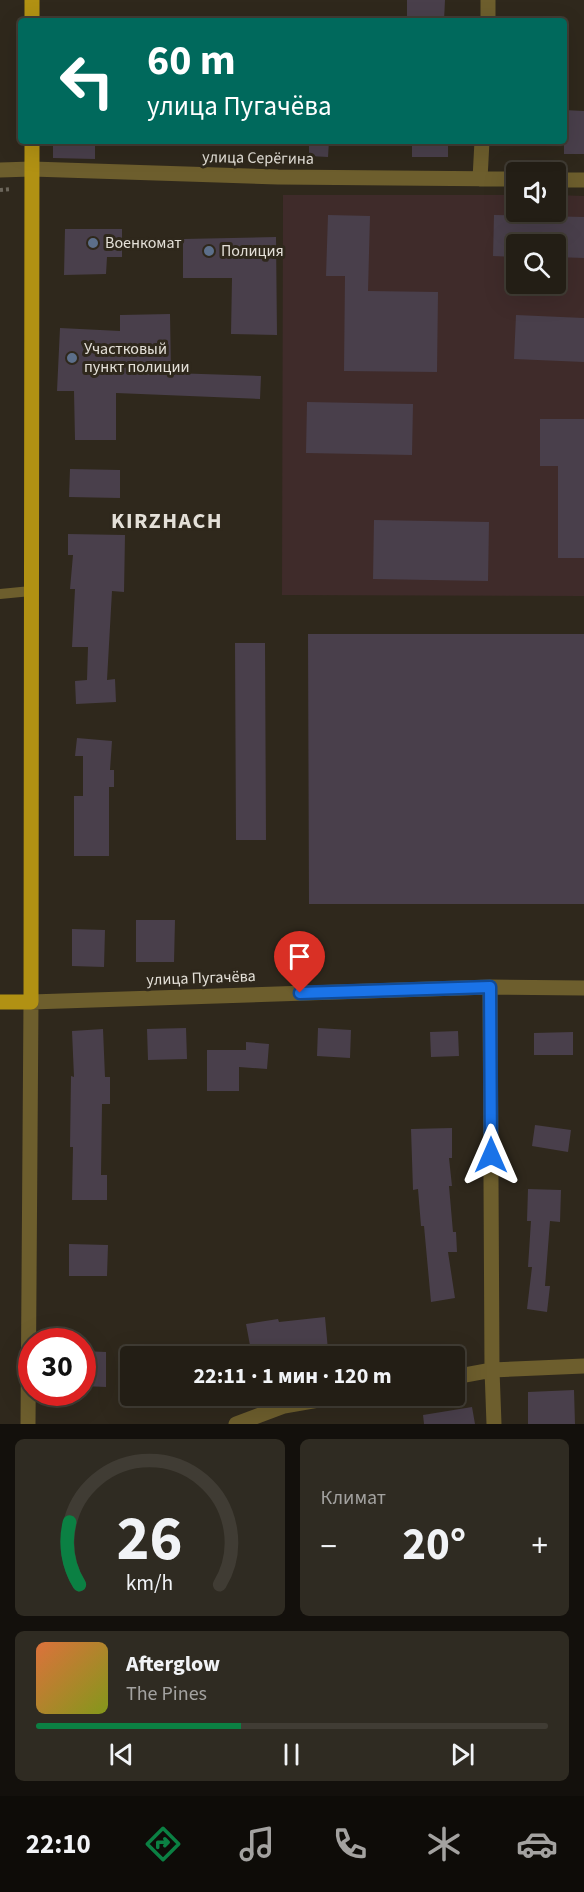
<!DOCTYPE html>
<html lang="ru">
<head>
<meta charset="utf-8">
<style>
	body { margin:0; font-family:"Source Sans 3",sans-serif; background:#2f2b22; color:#f1f3f6; height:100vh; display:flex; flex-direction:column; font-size:22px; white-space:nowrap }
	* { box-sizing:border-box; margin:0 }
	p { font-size:20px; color:#a3a2a0 }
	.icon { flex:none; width:33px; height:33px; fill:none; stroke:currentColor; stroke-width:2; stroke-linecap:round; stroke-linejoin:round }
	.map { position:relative; height:1424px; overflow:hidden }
	.sheet { display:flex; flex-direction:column; gap:15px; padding:15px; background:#13100c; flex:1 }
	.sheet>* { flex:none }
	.top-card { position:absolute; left:18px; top:18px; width:549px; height:126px; border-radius:6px; box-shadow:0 6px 24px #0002,0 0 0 2px #403c34; background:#00695c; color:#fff; overflow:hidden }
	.tools { position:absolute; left:506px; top:162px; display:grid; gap:12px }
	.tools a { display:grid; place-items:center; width:60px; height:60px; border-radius:6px; background:#231e15; box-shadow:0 6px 24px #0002,0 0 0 2px #403c34; font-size:30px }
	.speed { position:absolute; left:18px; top:1328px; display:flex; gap:12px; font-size:30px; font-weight:700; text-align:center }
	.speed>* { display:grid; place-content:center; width:78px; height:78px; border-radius:50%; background:#231e15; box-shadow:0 6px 24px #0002,0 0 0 2px #403c34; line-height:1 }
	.speed .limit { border:9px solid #d22; background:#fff; color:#111 }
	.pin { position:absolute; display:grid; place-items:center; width:51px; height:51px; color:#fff; margin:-62px -26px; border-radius:50% 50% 50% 0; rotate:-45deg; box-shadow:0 0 6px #0007 }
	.pin .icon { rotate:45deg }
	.me { position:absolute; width:66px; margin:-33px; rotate:0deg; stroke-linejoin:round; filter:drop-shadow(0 0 4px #0008) }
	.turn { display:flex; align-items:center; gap:21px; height:126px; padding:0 30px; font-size:27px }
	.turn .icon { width:78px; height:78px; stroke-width:2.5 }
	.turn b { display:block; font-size:42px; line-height:51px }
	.big { font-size:45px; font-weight:700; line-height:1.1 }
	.sheet .card { flex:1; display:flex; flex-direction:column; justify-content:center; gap:9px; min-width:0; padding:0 21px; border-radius:9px; background:#2f2b22 }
	.sheet .dial { align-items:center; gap:0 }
	.dial svg { height:156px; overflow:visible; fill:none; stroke:#403c34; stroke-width:7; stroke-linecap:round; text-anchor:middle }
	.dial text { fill:#f1f3f6; stroke:none }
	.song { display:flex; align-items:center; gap:18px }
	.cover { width:72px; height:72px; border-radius:9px; background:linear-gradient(135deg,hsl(20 70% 55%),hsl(70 70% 35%)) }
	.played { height:6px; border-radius:3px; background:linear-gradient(90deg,#0b8043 40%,#403c34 40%) }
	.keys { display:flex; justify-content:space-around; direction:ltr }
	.heat { display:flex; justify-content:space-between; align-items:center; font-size:33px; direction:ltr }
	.sheet .tiles { flex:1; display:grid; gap:15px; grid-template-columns:1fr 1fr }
	.card:last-child { grid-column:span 2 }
	.trip { position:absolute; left:120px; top:1346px; width:345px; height:60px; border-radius:6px; background:#231e15; box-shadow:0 6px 24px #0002,0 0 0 2px #403c34; font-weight:700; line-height:60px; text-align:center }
	.menu { display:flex; height:96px; justify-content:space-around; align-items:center; background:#0e0c08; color:#a3a2a0 }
	.menu .icon { width:42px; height:42px }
	.menu .current { color:#0b8043 }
	.menu b { font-size:27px; color:#f1f3f6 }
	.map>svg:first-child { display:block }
</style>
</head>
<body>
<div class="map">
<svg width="584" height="1424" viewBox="0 0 584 1424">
	<rect width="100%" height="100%" fill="#2f281c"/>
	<path fill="#3f2b2a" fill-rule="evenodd" d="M283,195H516V212H555V195L584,196V596L282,595ZM516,244H555V284H516Z"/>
	<path fill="#493f4b" d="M407,0H445L444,21L407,20Z
		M564,110L584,111V154H564Z
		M53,141H95V159L53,158Z
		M309,141H329L328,157L309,156Z
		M412,141H448V157H412Z
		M328,215L370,216L368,291L438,292L437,372L344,371L345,276H326Z
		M494,215L584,217V258L555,257V244H516V257L493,256Z
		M65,229H122V257H107L106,274L64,275Z
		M276,237L277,335L231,334L232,278H183V239Z
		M170,314L171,373L261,376L260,399L116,393V440H75L74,391H57L60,328L120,331V315Z
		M516,315L584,318V362L514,359Z
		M307,402L413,404L412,455L306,453Z
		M540,419H584V558H558V466H540Z
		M70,469L120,470V498L69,497Z
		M374,520L489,522L488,581L373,579Z
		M68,534L125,535L124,592L112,591L107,680L115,679L116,702L76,704L75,681L87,680L88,647H72L75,589H70L73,555H68Z
		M308,634H584V904H309Z
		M235,643H265L266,840H236Z
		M77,738L112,741L110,770H114V787H109V856H74V796H83V756H75Z
		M136,920H175L174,962H136Z
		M72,929L105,930L104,967L72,966Z
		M186,1028L187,1059L148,1060L147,1029Z
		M318,1028L351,1030L350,1058L317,1056Z
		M103,1029L105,1077H110V1104H102L101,1175H107V1200H72L73,1147H70L71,1076L74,1077L72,1031Z
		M458,1031L459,1056L431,1057L430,1032Z
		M573,1032V1055H534V1033Z
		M246,1042L269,1044L267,1069L239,1067V1091H207V1050H246Z
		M535,1125L571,1130L568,1152L532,1146Z
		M452,1128V1158H449L452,1186H449L453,1232H456L457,1252H448L455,1298L431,1302L424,1226H421L418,1189L413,1190L411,1129Z
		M528,1189L561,1190L560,1222L550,1221L545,1286H550L547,1312L527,1309L532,1267H528L531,1221H527Z
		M69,1244L108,1245L107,1276H69Z
		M325,1317L328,1350L284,1354L285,1356H252L246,1324L278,1319L279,1322Z
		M82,1351L106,1352V1387L82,1386Z
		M574,1390L575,1424H528V1392Z
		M472,1407L475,1424H424L423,1415Z"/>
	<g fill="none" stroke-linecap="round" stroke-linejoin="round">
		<path stroke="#6c665b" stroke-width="4" stroke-dasharray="3 3" stroke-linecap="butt" d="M0,190L11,189"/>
		<path stroke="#6d5e2d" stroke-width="10" d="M0,594L31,591"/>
		<path stroke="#6d5e2d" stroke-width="15" d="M488,21V0
			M0,170L32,169L278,177L516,179
			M480,179L482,141
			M555,180H584
			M490,987L492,1370L494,1424
			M454,1377L492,1370L584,1366
			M28,1424L31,1002L490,987L584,988
			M236,1424L284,1406L347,1395"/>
		<path stroke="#b19113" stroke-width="15" d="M32,21V0
			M0,1002H31L32,141"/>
	</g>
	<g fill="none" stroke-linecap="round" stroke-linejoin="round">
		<defs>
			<path id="route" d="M300,993L490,987L491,1155"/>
		</defs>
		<use href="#route" stroke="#114b97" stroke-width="15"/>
		<use href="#route" stroke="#1a73e8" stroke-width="10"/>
	</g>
	<g fill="#5c6f8a" stroke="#2f281c" stroke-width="2">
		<circle cx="93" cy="243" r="6"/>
		<circle cx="209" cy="251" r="6"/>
		<circle cx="72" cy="358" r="6"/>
	</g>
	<g text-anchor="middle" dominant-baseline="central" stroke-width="6" stroke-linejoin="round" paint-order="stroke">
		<g font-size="16" fill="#e4e0d8" stroke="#2f281c">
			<text transform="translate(258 158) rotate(1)">улица Серёгина</text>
			<text transform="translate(201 978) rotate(-2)">улица Пугачёва</text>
		</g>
		<g font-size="16" fill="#e4e0d8" stroke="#2f281c" text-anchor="start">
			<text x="105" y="243">Военкомат</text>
			<text x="221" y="251">Полиция</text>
			<text x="84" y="349">Участковый<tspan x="84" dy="18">пункт полиции</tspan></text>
		</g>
		<g font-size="22" font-weight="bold" letter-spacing="1.5" fill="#e4e0d8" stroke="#2f281c">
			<text x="167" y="521">KIRZHACH</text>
		</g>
	</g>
</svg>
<div class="tools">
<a><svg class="icon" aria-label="sound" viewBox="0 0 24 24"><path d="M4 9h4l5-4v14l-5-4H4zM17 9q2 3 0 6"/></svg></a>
<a><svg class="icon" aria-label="search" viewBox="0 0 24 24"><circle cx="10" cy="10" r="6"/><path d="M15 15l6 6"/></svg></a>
</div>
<div class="speed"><div class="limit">30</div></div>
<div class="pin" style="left:300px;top:993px;background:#d93025"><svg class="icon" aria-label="arrive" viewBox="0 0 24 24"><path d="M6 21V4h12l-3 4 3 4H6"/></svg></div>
<svg class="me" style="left:491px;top:1155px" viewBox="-20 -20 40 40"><path d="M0-17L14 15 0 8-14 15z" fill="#1a73e8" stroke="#fff" stroke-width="4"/></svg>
<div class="trip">22:11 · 1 мин · 120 m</div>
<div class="top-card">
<div class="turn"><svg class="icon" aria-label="left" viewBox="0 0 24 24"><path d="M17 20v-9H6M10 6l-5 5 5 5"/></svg><div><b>60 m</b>улица Пугачёва</div></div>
</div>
</div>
<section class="sheet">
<div class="tiles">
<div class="card dial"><svg viewBox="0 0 100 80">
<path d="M14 69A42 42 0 1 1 86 69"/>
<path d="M14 69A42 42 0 0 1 9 37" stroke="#0b8043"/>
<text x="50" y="56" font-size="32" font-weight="700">26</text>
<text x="50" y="72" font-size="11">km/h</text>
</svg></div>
<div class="card"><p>Климат</p>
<div class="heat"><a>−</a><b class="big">20°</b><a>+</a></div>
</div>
<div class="card">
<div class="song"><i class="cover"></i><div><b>Afterglow</b><p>The Pines</p></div></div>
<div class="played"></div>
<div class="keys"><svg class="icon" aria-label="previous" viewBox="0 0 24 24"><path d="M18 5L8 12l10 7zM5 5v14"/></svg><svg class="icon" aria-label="pause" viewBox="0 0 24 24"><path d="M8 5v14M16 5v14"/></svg><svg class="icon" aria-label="next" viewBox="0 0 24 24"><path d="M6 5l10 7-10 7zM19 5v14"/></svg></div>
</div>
</div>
</section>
<nav class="menu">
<b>22:10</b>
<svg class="icon current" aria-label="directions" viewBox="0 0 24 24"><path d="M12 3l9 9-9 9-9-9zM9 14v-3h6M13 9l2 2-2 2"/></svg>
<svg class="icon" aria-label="music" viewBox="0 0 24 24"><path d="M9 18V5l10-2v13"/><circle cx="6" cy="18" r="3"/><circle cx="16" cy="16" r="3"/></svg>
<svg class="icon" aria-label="phone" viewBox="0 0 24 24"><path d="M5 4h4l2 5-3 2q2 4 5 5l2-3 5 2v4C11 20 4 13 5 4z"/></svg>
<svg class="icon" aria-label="climate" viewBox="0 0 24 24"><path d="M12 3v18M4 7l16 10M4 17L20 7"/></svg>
<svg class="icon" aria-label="car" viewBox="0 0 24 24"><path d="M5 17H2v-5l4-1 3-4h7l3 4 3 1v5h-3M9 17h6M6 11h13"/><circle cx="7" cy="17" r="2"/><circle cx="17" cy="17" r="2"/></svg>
</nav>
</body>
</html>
